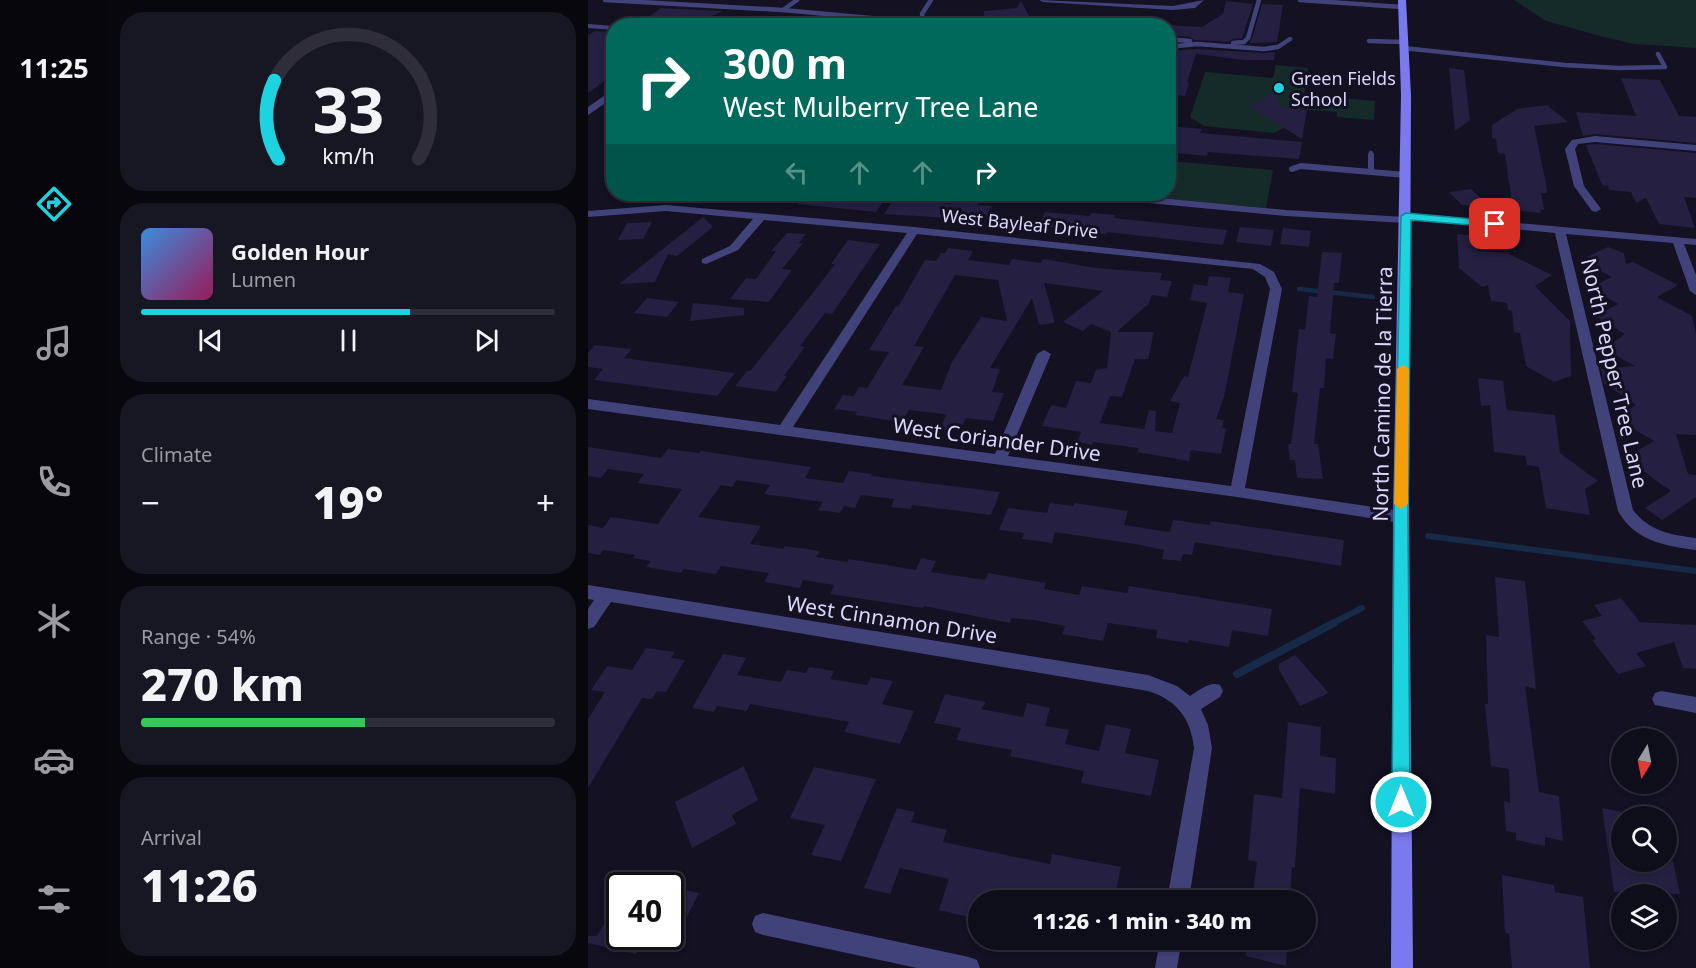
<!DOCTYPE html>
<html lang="en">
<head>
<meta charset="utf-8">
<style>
	body { margin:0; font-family:"Noto Sans",sans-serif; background:#171623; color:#f1f3f6; height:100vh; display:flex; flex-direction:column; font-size:22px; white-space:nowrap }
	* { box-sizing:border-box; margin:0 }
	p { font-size:20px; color:#9b9ca2 }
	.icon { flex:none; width:33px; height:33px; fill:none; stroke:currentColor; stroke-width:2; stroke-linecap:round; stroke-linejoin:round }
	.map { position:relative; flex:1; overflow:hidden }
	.details { display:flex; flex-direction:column; gap:12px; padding:12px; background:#08070e; width:480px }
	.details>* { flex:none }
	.banner { position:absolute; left:18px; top:18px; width:570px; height:183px; border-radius:24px; box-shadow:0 3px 9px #0003,0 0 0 2px #2e2d39; background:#00695c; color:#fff; overflow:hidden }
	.needle { width:39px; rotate:190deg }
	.tools { position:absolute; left:1023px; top:728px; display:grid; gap:12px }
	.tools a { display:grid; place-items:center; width:66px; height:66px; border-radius:50%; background:#0e0d1a; box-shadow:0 3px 9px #0003,0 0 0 2px #2e2d39; font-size:30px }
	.speed { position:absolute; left:18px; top:872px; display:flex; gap:12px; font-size:30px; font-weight:700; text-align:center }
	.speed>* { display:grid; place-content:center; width:78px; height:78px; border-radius:50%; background:#0e0d1a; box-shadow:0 3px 9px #0003,0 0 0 2px #2e2d39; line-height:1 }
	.speed .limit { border:3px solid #111; border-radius:9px; background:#fff; color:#111 }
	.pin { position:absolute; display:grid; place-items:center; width:51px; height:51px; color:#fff; margin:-26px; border-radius:12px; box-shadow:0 3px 9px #0006 }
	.me { position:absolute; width:66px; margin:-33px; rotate:0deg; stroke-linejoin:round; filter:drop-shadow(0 0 4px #0008) }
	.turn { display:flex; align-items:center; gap:21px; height:126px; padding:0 18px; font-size:27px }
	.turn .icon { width:78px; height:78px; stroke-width:2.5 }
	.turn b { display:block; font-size:42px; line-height:51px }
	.lanes { display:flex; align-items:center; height:57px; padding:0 18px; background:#0003; justify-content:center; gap:30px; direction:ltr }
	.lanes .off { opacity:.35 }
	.big { font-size:45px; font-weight:800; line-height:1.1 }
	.details .widget { flex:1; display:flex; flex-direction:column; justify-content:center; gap:9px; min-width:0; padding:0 21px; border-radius:24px; background:#171623 }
	.details .dial { align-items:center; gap:0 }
	.dial svg { height:156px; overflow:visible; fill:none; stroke:#2e2d39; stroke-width:7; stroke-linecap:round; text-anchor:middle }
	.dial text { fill:#f1f3f6; stroke:none }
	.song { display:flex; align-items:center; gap:18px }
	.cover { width:72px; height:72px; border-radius:9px; background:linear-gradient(135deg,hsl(210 70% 55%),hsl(330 70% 35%)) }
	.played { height:6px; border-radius:3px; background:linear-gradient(90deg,#1dd3e0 65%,#2e2d39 65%) }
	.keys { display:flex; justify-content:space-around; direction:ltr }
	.heat { display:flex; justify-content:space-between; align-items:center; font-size:33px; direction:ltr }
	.charge { height:9px; border-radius:4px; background:linear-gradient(90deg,#34c759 54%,#2e2d39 0) }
	.trip { position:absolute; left:380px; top:890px; width:348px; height:60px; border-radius:30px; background:#0e0d1a; box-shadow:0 3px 9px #0003,0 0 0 2px #2e2d39; font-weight:800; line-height:60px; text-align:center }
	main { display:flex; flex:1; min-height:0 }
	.tabs { display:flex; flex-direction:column; width:108px; justify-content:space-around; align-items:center; background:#06050a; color:#9b9ca2 }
	.tabs .icon { width:42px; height:42px }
	.tabs .on { color:#1dd3e0 }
	.tabs b { font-size:27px; color:#f1f3f6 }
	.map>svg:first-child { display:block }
</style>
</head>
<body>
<main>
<nav class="tabs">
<b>11:25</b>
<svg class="icon on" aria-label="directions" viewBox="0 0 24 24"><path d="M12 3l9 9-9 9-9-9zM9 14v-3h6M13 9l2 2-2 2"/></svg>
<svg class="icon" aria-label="music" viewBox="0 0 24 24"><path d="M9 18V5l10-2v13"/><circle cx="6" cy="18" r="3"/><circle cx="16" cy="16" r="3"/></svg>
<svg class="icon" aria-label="phone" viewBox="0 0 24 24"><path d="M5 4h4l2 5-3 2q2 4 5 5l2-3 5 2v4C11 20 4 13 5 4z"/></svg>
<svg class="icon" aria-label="climate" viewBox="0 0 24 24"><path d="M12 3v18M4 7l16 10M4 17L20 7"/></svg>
<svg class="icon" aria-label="car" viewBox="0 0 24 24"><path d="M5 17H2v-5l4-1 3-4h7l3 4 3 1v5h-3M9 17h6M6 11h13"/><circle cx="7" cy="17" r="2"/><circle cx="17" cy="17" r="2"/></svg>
<svg class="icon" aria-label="filters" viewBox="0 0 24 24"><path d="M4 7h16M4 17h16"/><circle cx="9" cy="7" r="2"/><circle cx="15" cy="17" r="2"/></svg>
</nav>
<section class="details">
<div class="widget dial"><svg viewBox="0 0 100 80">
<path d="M14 69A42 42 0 1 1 86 69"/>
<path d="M14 69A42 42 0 0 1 12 29" stroke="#1dd3e0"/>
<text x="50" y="56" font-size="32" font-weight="700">33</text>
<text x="50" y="72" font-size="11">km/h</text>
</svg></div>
<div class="widget">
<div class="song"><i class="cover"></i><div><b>Golden Hour</b><p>Lumen</p></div></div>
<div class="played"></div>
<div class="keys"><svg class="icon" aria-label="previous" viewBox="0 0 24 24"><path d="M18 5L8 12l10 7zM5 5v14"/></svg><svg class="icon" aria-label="pause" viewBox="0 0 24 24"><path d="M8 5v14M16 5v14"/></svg><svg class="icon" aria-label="next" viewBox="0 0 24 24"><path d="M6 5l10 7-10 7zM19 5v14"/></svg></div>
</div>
<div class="widget"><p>Climate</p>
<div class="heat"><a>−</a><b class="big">19°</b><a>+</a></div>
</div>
<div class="widget"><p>Range · 54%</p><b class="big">270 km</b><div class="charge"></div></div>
<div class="widget"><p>Arrival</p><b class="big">11:26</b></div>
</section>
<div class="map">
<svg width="1108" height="968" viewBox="0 0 1108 968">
	<rect width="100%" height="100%" fill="#131122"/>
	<path fill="#152b2a" d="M926,0H1108V48L1046,44L1012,36L958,21Z
		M688,65L720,68L716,95L787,101L786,120L749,117V112L709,109L707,122L686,133L616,126L602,117L617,72L685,78Z
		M581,161L685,170L678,208L533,195L580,194Z"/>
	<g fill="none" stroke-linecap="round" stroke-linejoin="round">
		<path stroke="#162a47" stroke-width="4.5" d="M711,289L785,297"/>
		<path stroke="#162a47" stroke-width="6" d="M840,536L1108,571
			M743,624L774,608"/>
		<path stroke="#162a47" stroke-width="8" d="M649,674L746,623"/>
	</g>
	<path fill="#251f41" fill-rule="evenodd" d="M433,1L445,23L438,22L436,26H417L420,21L396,19V11L429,8Z
		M638,1L665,4L654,38L644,39L641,42L606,40L602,37L580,35V25L614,27L635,14Z
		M674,4L695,5L689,42L661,43L664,39Z
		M73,8L135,11L100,26H77V23L54,22Z
		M7,31L26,32V74L0,93V35Z
		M609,49L676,53L687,52L686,60H656L608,54L599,82L601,83L597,96L580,94V51Z
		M861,68L876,70L882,120L867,131Z
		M1033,78L1072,80L1091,116L1108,117V143L1007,134L995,136L988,112L1048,116Z
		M686,92L693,107L719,110L714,139L659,105H668L671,101Z
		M959,105L980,122L946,126L958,183L959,193H953L956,210L952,209L953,213L925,210L917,154L910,153L908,139L904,138V125L929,109Z
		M580,126L614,129L612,133L714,142L711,159L620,152L619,156L580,152Z
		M1007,144L1108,153V198L1096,197L1107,228L1071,224L1058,198L1048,203L1043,192L1021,190L1020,186L1014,185L998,145Z
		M883,189L903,208L874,205L861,192Z
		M210,194H249L298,198L288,212L210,204Z
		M368,197L392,200L389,205L404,206L396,220L296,214L306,199L363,204Z
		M457,212L502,216L503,213L527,215L526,218L639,230L635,245L519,232L518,234L496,232L451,226Z
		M115,217L125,227L89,256L80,254L67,282L31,284Z
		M64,222L55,239L30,240L39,223Z
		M652,227L686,230L683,246L648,242Z
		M695,228L723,231L721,247L692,244Z
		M199,233L218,234L211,243H215L194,269L204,270L181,302L142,299L158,278L168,279L188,251H183Z
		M869,234L889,236L890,251L919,253L964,275L947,286L982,321L983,376L966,382L938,366L932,333L926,332L924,311L920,310L919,303L903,301L900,285L894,287L871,268Z
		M260,240L292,244L244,314L237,313L212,346L217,347L196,376H199L188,392L147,386L159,371H162L224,294L247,264H243Z
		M1020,247L1036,253L1038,264L1045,262L1090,285L1069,297L1104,316L1108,333V435L1088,434L1100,474L1108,475V497L1074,520L1057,508L1083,491L1037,458L1066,441L1029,419L1048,405L1016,383L1013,369L1047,366L1016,349L1037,334L1007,316L1030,304L1002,288L1024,277L993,260Z
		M360,248L385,251L380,260L421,265L424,259L453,263L455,259L508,268L574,273L572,280L584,281L579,297L564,295L561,303L529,332H566L560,359H547L534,397L522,396L512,423L556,429L561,410L568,411L567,431L584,433L592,403L582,401L596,376L600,377L619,303L602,300L606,284L619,286L621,276L643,278L640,292L656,294L636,397L628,419L636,420L634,428L638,429L633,454L603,450L601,461L578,457L549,452L551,448L505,442L504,445L489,442L493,432L454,426L463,405L478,408L488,381L503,383L508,370L519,368L523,332L503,324L495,331L475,322L515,291L456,283L467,323L451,325L444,298L402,368L412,369L404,392L416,393L405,421L378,418L372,431L352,429L358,415L355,414L321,410L314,422L267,415L269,412L246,409L255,395L266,396L271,387L279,388L301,352L281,350L308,306L310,307L337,260L348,261L353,253H357ZM367,275L410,280L419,321L393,317L364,362L353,390L314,385L336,347L326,346Z
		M734,252L754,253L751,283H746L742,333L748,334L745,359L738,358L736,388H732L726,444H730L735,479L709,478L707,460H702L700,444H703L710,393L704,392L711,329L717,330L721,296L729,297Z
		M59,298L91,302L79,317L46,313Z
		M105,303L156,308V315L102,321Z
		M7,345L44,349L36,358L147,373L129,396L6,380L15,369L0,367V353Z
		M890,378L915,381L919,410L967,415L972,453L1010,481L997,489L1002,515L958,508L951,467L939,465L937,456L906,452L902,405L893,406Z
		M0,447L73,458L80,449L111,453L113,451L223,467L217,478L255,483L261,471L284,474L283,476L412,492L403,515L324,505L323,509L303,507L306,499L273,495L267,508L256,506L252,513L230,510L235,502L176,494L182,485L149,480L144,487L133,485L110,517L173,526L162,544L195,549L197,546L232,551L228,557L259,562L261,559L328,570L333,558L348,561L343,572L397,580L400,573L458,583L456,589L491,595L494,586L539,593L541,586L684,609L680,636L644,630L641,647L601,640L600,643L568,638L569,630L520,623L515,641L474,634L477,626L446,620L423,618L422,623L336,606L335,608L242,594L246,585L215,580L212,588L176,582L181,573L133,566L128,574L96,569L93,573L58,567L63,561L45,558L47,555L15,550L12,555L0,553V525L15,528L23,517L70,524L94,489L49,483L56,474L20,469L13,478L0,476Z
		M462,503L485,506L487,503L540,511L536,525L582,532L585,520L622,525V521L756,540L753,566L607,542L604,555L595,554L593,561L574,559L576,550L547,544L467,532L464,543L434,539L436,533L411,530L420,508L459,513Z
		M907,577L937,581L948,689L937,686L951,792L971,796L975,841L957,837V846L928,840V833L918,831L916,801L922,803L921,769L903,766L897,704H900L898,635L911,637Z
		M1033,598L1052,622L1108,625V669L1095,668L1086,642L1048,653L1058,666L1030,674L1004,640L1008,639L994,621L1014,616L1006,605Z
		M58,648L87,652L83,658L97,660L78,692L69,691L64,699L54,698L0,788V719L17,692L3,690L19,666L44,670Z
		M135,654L158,658L149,675L193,682L199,670L218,673L221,667L246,671L242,679L279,685L283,677L305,681L294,704L326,711L312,744L256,732L261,722L162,704L159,711L129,706L126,712L104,708Z
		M707,655L741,693L712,706L691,670V664Z
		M357,694L398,702L393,709L435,717L439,703L462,708L457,726L481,730L477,744L511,751L518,724L543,729L537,753L571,760L563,796L493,783L496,771L422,756L424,750L368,740L373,728L346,723Z
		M700,722L733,727L732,756L748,758L747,794L712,788L707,868L704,867L702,900H664L669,862L660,860L666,794L694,798Z
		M156,766L170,800L144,815L148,824L104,848L87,802Z
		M226,767L288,779L253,861L223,855L237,825L202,818Z
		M309,808L327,812L323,822L359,830L355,842L462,864L464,854L533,867L526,900H390V919L351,910L361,879L312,868L302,894L276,888Z
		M1014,808L1034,812V861H1085L1092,894L1026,892Z
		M914,875L966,885L967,892L995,897L1002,968H924L921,934L917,933Z
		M82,887L111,893L95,924L82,921Z
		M32,897V936H58L48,954L0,943V936H9Z
		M660,939H700L698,966L658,956Z"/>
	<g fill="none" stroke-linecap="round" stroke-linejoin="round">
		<path stroke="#42427b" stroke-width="4.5" d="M17,0L195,10L304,20L335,19
			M343,0L334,14L335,19L399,26
			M712,0L814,7
			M195,10L209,0
			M580,39L602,41
			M781,41L815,42
			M645,43L656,42L660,38L671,0
			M580,47L609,44L676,49L690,47L702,39
			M815,48L977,65L1031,68L1077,67L1070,54
			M783,153V157"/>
		<path stroke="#42427b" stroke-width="6" d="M783,155V172
			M704,169L713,166L818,175
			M498,194L698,213L817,220"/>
		<path fill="#42427b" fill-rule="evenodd" d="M451,0L585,6L616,0L607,8L585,10L455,2Z
			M0,24L26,26V30L0,28Z
			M26,89V97L0,115V107Z
			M1007,136L1108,145V151L1007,142L990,144L987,149L996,186L1013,209L1008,212L1004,211L986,186L977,149L984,140Z
			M78,205L326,227L672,264L686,272L694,289L657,488L813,511L818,513L821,517L818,521L813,523L649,497L0,409V399L192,425L319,233L176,220L150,250L118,264L114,263V259L142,246L165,219L78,211L0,217V211ZM329,234L665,269L677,277L682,289L643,486L420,456L463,354L456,350L449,354L407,454L205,427Z
			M818,213L1108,239V245L1096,244L1108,275V295L1102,291L1085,243L978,234L1045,510C1061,531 1083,535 1108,538V550C1077,546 1047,541 1030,511L967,233L814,218L813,216Z
			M0,585L560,675L589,686L602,696C612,690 621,681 632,685L635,691L632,697L613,709L620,725L624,748L601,900H579L606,748C603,719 589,700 560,691L23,602L6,627L0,629V609L6,600L0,599Z
			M1073,691L1108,697V713L1067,705L1064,699L1067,693Z
			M175,913L381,957L389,960L392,968H329L175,935L167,932L164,924L167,916Z
			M572,939H594L589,968H567Z"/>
		<path fill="#7a7aee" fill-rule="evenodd" d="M810,0H818L823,95L821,517L825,968H803L805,517L813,95Z"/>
	</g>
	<path fill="#1dd3e0" stroke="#138992" stroke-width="1.5" d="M818,213L907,221L912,224L907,227L823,220L820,517L822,802L820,808L813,810L807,808L804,802L806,517L813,216Z"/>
	<path fill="#f59e0b" d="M815,365L821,369L820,504L813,509L806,504L809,369Z"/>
	<circle fill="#1dd3e0" stroke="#131122" stroke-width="2" cx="691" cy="88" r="6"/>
	<g text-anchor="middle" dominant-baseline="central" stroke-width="6" stroke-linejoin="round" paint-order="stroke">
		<g font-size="18" fill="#dad7fa" stroke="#131122" text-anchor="start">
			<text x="703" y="78">Green Fields<tspan x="703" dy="21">School</tspan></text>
		</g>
		<g font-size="18" fill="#dad7fa" stroke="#131122">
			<text transform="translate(432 223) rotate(6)">West Bayleaf Drive</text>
		</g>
		<g font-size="21" fill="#dad7fa" stroke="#131122">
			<text transform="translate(1027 373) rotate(77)">North Pepper Tree Lane</text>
			<text transform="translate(794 394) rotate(-89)">North Camino de la Tierra</text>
			<text transform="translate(409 439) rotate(8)">West Coriander Drive</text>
			<text transform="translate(304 619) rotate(9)">West Cinnamon Drive</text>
		</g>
	</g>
</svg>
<div class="tools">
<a><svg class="needle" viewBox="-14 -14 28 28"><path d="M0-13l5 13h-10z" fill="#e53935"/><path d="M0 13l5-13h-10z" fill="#9b9ca2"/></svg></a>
<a><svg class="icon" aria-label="search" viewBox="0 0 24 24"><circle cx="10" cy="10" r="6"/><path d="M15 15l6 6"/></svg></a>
<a><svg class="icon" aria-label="layers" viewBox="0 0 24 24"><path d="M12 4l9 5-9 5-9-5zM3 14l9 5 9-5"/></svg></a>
</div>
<div class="speed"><div class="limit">40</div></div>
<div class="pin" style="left:907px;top:224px;background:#d93025"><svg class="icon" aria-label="arrive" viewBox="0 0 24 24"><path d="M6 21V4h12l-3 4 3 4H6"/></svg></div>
<svg class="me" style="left:813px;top:802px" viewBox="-20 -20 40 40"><circle r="17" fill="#1dd3e0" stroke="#fff" stroke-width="3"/><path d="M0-11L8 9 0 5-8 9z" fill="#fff"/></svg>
<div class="trip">11:26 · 1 min · 340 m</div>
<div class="banner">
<div class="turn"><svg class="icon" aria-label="right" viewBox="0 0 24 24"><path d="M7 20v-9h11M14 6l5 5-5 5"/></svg><div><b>300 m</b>West Mulberry Tree Lane</div></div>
<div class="lanes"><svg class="icon off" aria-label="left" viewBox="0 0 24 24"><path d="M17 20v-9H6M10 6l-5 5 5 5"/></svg><svg class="icon off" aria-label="ahead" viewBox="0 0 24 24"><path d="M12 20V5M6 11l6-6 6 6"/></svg><svg class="icon off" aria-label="ahead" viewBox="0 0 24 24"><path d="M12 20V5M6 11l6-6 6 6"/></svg><svg class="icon" aria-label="right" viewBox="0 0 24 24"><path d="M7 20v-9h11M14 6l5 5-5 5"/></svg></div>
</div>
</div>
</main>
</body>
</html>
